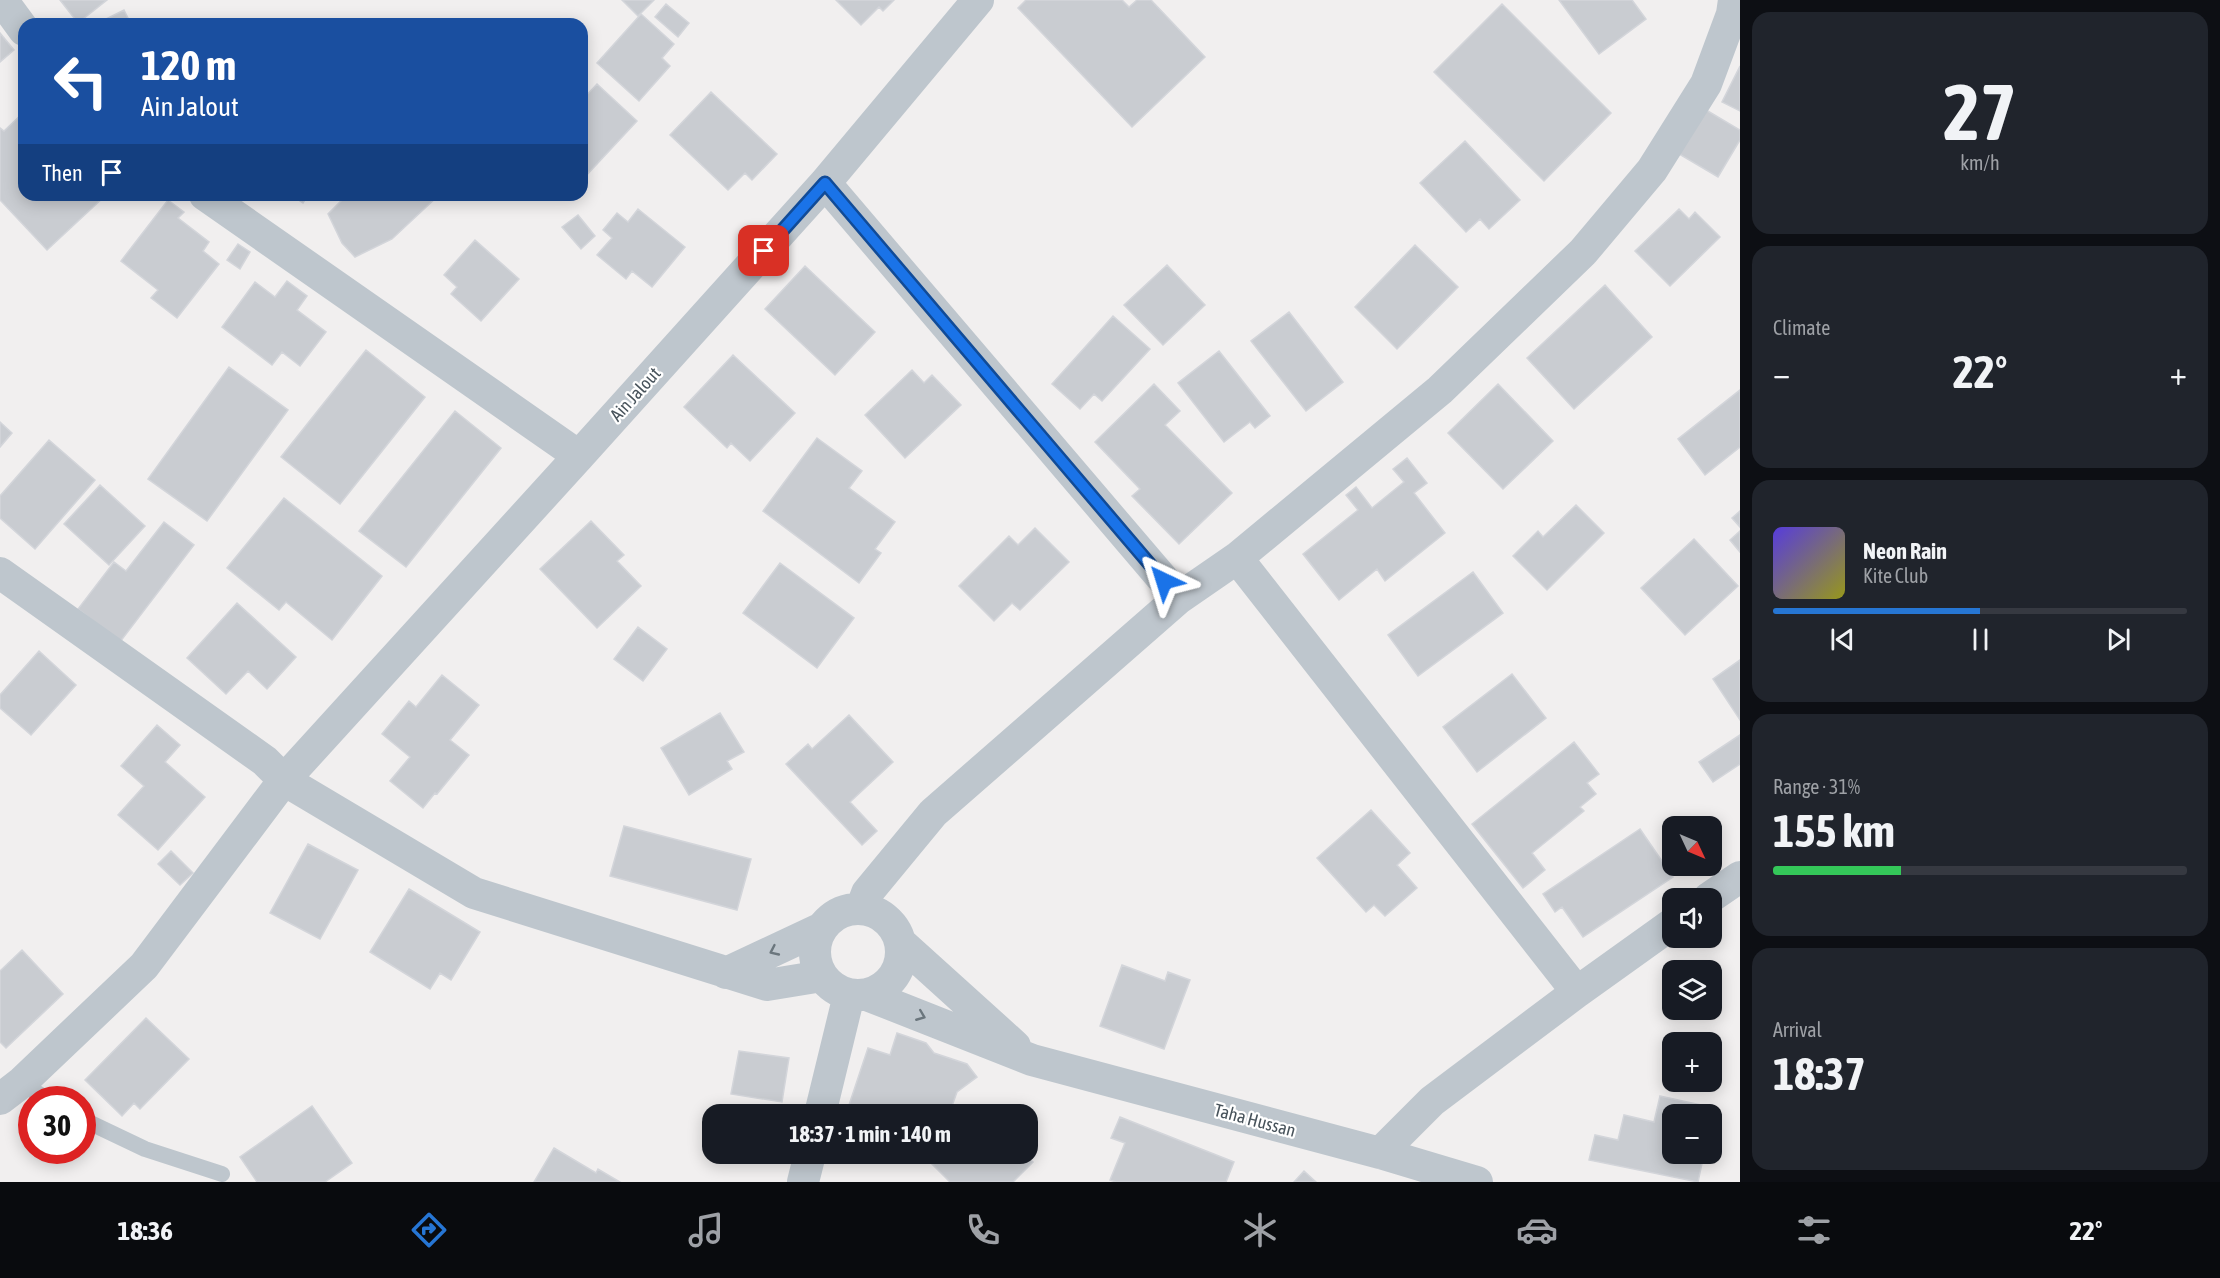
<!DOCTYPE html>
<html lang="en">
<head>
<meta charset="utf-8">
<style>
	body { margin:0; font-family:"Asap Condensed",sans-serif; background:#20242c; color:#f1f3f6; height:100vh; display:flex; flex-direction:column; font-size:22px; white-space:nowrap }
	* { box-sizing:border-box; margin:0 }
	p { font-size:20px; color:#9ea1a6 }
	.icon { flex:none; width:33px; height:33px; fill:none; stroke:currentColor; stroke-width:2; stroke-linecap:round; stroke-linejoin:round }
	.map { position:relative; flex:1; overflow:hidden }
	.drawer { display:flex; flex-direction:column; gap:12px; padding:12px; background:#0d0f14; width:480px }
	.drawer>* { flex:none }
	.top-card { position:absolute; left:18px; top:18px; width:570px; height:183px; border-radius:18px; box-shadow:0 3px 15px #0003; background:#1a4fa0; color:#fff; overflow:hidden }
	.needle { width:39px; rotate:134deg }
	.buttons { position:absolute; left:1662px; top:816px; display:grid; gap:12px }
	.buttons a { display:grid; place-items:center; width:60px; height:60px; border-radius:12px; background:#171b24; box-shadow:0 3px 15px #0003; font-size:30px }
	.speed { position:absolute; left:18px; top:1086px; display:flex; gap:12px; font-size:30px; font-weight:700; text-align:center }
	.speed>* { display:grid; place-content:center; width:78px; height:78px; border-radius:50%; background:#171b24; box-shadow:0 3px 15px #0003; line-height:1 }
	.speed .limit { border:9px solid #d22; background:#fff; color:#111 }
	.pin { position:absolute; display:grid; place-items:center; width:51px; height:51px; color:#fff; margin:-26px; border-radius:12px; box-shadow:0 3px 9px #0006 }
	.me { position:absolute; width:66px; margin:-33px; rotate:319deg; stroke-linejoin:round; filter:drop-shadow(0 0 4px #0008) }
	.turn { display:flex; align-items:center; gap:21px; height:126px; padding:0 24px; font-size:27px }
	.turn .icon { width:78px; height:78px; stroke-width:2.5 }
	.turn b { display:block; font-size:42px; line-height:51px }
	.then { display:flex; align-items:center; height:57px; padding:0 24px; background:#0003; gap:12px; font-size:22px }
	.big { font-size:45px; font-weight:700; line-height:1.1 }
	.drawer .tile { flex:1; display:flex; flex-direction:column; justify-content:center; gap:9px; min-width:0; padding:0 21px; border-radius:18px; background:#20242c }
	.drawer .dial { align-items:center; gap:0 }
	.dial b { font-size:78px; line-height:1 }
	.song { display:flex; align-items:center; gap:18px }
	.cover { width:72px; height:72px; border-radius:9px; background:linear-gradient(135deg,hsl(250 70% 55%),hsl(60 70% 35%)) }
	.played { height:6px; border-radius:3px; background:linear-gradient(90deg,#2676d4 50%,#363941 50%) }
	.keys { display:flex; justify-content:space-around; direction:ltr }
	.heat { display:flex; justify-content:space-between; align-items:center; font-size:33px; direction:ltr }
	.charge { height:9px; border-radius:4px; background:linear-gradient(90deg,#34c759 31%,#363941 0) }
	.trip { position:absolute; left:702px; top:1104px; width:336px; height:60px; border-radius:18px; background:#171b24; box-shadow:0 3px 15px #0003; font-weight:700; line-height:60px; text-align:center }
	.tabs { display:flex; height:96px; justify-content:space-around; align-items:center; background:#090b0e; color:#9ea1a6 }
	.tabs .icon { width:42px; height:42px }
	.tabs .active { color:#2676d4 }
	.tabs b { font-size:27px; color:#f1f3f6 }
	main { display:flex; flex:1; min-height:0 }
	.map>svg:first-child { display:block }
</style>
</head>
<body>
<main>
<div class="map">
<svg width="1740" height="1182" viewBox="0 0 1740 1182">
	<rect width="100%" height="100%" fill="#f1efef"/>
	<path fill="#c9ccd1" stroke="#d3d5da" stroke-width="1.5" d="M60,0H107L78,23Z
		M622,0H654L638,16Z
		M836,0H894L883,11L879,7L861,25Z
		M1026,0H1122L1129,7L1137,0H1151L1205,57L1132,127L1018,8Z
		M1559,0H1632L1646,19L1599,54Z
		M666,4L689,23L678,37L655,17Z
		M1502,4L1611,113L1544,181L1434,72Z
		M124,10L131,24H99L98,23Z
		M641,14L674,44L662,58L670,66L639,101L597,63Z
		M0,33L14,50L0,62Z
		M1740,66V111L1722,102Z
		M597,84L637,121L582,180V100Z
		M711,92L777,154L752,180L745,173L728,190L670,135Z
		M1701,107L1740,130V140L1718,177L1674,151Z
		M24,112V195H106L47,250L0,200V128L4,131Z
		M1465,141L1520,200L1489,229L1480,219L1466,232L1420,183Z
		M291,195H308L303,203Z
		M347,195H439L392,239L355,257L342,243L328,214Z
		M168,200L184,212L178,218L209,242L203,251L219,264L177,318L151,298L158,290L121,261Z
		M638,209L685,247L652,287L632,271L626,279L597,255L612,238L603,230L617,213L628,222Z
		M1679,209L1689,219L1695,212L1720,237L1670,286L1635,251Z
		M578,215L595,236L581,249L562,227Z
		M475,240L519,279L481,321L451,294L457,287L444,275Z
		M238,244L250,252L240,269L227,260Z
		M1415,245L1458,287L1397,349L1355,307Z
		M1167,265L1205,305L1163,345L1124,305Z
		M805,266L875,332L835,375L765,309Z
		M287,281L307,296L297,310L326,332L300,366L282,352L272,365L222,327L255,282L275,297Z
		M1605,285L1652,337L1574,409L1527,358Z
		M1289,312L1343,382L1306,411L1251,341Z
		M1113,316L1150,349L1102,401L1094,394L1080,409L1052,384Z
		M366,350L425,397L340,504L281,457Z
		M1219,351L1270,416L1255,428L1250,422L1224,442L1178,383Z
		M733,355L795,413L750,461L731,443L727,448L684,407Z
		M229,367L288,410L207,521L148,479Z
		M912,370L924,383L932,375L961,405L905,458L865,415Z
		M1154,384L1180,411L1165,425L1232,493L1179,544L1132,496L1140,489L1095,442Z
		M1498,384L1553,441L1503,489L1448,433Z
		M1740,390V447L1705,475L1678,439Z
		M455,411L501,448L406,567L359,531Z
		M0,422L12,433L0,447Z
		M817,438L862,471L849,488L895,522L875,549L881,553L859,583L763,511Z
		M49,440L95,480L35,549L0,518V496Z
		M1407,458L1427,483L1414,493L1445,533L1385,581L1377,569L1339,600L1303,554L1358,510L1346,495L1356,487L1372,508L1404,482L1393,469Z
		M100,485L145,526L109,565L64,524Z
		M284,498L382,576L332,640L286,602L279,610L227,568Z
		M1576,505L1604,533L1547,590L1513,556L1538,531L1543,537Z
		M1740,511V527L1732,518Z
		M591,521L624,555L617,561L641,586L597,628L540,569Z
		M164,522L194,545L120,642L78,609L114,562L126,571Z
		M1035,528L1069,562L1020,610L1012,603L994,621L959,586L1009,536L1018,545Z
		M1740,531V552L1730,540Z
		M1694,539L1738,586L1685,635L1641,588Z
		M780,563L854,618L817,668L743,613Z
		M1473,572L1503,613L1418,676L1388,635Z
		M237,603L296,657L267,689L248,671L226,694L187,658Z
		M638,627L667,649L643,681L614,659Z
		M39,651L76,685L31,735L0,708V695Z
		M1740,660V720L1713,679Z
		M1512,674L1546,718L1477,772L1443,727Z
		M442,675L479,705L450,740L469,755L437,794L435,793L423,808L390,781L410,757L382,734L409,701L416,707Z
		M720,713L744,752L727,761L732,769L689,795L661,748Z
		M849,715L893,762L850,802L877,831L862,845L786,764L808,744L812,749Z
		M157,725L180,745L165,762L205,797L158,850L118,815L144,786L121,766Z
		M1740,735V764L1713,782L1699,762Z
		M1574,742L1599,774L1587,783L1596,794L1580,807L1584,811L1532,853L1545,870L1523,888L1472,824Z
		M1371,810L1410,853L1397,865L1417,888L1385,916L1374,905L1366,912L1317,858Z
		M624,826L751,859L737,910L610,876Z
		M1640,829L1673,877L1583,937L1562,907L1555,912L1543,894Z
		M308,844L358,870L320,939L270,913Z
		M171,851L193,873L180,885L158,864Z
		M409,889L480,932L451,980L440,973L430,989L370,952Z
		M22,950L63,994L6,1048L0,1042V971Z
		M1122,965L1165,981L1168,972L1190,980L1164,1049L1100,1026Z
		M146,1018L189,1059L140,1109L134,1103L122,1116L85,1080Z
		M897,1033L926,1043L934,1053L967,1064L977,1077L957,1092L952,1106L941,1114H846L868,1048L890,1055Z
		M739,1051L789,1058L782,1102L731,1094Z
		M1660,1096L1715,1108L1712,1122V1114H1672V1154H1704L1698,1182L1589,1160L1595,1135L1618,1140L1624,1115L1654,1122Z
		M312,1106L352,1163L325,1182H257L240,1157Z
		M980,1106L988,1114H971Z
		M1120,1117L1234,1162L1226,1182H1116L1110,1180L1125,1143L1111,1138Z
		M1028,1135L1035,1142L1028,1150Z
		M554,1148L596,1173L598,1169L620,1182H534Z
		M850,1154H868L863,1158Z
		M933,1154H1024L1033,1162L1013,1182H950L927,1159Z
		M1304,1171L1316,1182H1294Z"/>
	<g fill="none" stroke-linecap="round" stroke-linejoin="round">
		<path stroke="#bec6cd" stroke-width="16" d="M21,1083L49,1100
			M82,1119L145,1149L222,1174"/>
		<path stroke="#bec6cd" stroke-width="32" d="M2,0L24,30
			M825,183L1179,598
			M205,195L579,456
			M1237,558L1577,992L1432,1101L1380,1153
			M0,573L265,761L284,780L579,456L825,183L978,0
			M1709,898L1740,877
			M861,909L867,893L933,813L1179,598L1237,558L1440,390L1583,252L1652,170L1706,84L1732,14L1734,0
			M815 952a43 43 0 1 1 86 0a43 43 0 1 1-86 0Z
			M901,943L1015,1046
			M726,973L822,928
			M1577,992L1672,924
			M867,995L1032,1060L1380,1153L1477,1182
			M0,1099L21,1083L144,966L284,780L474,893L767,985L822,976
			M820,1114L849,995
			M803,1182L810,1154"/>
	</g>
	<defs><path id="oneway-chevron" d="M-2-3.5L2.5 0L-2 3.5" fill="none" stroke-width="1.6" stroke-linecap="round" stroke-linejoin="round" transform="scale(1.5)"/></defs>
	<g stroke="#6b767d">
		<use href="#oneway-chevron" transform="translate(774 951) rotate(155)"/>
		<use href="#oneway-chevron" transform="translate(921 1016) rotate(22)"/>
	</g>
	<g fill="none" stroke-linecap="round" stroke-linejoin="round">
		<defs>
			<path id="route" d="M764,251L825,183L1164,581"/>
		</defs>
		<use href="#route" stroke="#114b97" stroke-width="15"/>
		<use href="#route" stroke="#1a73e8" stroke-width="10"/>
	</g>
	<g text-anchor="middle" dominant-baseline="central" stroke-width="4.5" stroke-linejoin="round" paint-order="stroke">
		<g font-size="18" fill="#48535b" stroke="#fff">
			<text transform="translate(635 394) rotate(-48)">Ain Jalout</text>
			<text transform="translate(1255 1120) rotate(15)">Taha Hussan</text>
		</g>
	</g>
</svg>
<div class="buttons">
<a><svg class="needle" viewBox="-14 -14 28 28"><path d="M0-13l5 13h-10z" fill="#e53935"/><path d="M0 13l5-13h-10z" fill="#9ea1a6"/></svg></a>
<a><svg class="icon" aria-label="sound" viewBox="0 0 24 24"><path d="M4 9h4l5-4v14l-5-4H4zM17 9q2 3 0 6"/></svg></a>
<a><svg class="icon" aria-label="layers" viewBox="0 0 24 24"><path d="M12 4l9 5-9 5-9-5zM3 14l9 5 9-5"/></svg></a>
<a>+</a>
<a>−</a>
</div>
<div class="speed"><div class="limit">30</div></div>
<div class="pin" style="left:764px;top:251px;background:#d93025"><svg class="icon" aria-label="arrive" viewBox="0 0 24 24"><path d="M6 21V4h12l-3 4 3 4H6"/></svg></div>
<svg class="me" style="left:1164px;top:581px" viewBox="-20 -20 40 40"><path d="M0-17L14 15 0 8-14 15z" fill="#1a73e8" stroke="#fff" stroke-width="4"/></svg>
<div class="trip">18:37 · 1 min · 140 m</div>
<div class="top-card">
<div class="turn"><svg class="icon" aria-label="left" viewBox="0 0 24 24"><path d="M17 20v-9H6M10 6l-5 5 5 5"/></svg><div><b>120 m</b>Ain Jalout</div></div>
<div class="then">Then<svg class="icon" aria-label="arrive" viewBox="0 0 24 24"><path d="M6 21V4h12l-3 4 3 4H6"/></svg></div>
</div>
</div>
<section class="drawer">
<div class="tile dial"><b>27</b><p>km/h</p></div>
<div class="tile"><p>Climate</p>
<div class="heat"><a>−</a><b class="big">22°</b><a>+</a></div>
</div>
<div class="tile">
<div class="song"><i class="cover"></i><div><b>Neon Rain</b><p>Kite Club</p></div></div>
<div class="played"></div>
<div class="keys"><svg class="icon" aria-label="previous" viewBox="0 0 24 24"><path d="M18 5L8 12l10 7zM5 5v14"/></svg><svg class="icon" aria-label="pause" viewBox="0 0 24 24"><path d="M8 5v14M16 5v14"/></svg><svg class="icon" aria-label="next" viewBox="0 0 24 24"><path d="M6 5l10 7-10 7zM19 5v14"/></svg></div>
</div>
<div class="tile"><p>Range · 31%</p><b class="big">155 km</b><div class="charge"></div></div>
<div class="tile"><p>Arrival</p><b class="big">18:37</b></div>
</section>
</main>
<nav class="tabs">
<b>18:36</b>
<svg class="icon active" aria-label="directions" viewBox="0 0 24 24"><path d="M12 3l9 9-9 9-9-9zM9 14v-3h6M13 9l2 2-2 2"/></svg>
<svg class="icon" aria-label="music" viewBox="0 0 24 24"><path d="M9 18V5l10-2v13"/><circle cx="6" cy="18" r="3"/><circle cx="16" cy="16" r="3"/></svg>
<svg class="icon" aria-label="phone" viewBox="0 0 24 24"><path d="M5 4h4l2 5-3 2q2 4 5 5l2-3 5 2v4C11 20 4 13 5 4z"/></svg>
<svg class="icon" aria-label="climate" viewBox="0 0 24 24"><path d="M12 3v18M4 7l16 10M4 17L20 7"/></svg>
<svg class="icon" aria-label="car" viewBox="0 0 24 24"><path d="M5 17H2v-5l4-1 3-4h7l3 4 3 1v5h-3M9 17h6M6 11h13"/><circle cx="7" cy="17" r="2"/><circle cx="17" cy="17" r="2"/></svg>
<svg class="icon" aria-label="filters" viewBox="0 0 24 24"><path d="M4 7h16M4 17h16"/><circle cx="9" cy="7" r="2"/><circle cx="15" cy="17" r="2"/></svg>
<b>22°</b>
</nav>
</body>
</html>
